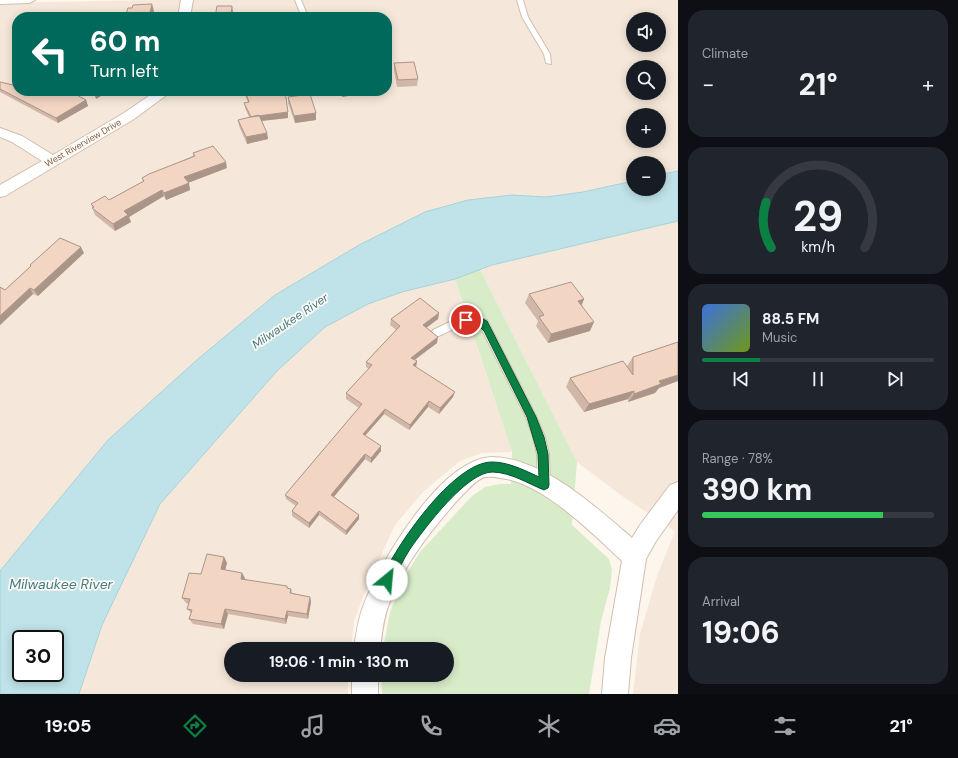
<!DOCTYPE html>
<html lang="en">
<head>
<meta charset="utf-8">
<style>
	body { margin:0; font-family:"DM Sans",sans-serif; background:#20242c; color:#f1f3f6; height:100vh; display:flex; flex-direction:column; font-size:15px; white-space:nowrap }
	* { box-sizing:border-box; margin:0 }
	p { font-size:13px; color:#9ea1a6 }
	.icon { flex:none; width:22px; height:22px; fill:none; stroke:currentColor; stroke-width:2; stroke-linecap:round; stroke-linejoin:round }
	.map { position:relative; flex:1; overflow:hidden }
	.sheet { display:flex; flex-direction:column; gap:10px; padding:10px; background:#0d0f14; width:280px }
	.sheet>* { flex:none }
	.banner { position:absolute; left:12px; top:12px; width:380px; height:84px; border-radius:16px; box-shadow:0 2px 10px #0003; background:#00695c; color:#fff; overflow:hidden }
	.buttons { position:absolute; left:626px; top:12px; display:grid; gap:8px }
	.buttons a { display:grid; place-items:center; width:40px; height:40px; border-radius:50%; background:#171b24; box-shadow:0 2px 10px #0003; font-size:20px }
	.speed { position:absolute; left:12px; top:630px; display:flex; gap:8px; font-size:20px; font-weight:700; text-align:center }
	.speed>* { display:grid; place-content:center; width:52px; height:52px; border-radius:50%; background:#171b24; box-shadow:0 2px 10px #0003; line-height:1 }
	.speed .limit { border:2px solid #111; border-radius:6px; background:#fff; color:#111 }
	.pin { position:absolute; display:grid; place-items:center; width:34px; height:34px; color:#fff; margin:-17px; border:2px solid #fff; border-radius:50%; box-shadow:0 1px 4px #0007 }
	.me { position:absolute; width:44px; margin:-22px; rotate:28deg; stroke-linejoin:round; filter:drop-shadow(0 0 3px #0008) }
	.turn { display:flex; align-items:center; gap:14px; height:84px; padding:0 12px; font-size:18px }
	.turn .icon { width:52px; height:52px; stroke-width:2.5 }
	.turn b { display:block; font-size:28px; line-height:34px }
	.big { font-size:30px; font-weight:700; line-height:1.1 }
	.sheet .tile { flex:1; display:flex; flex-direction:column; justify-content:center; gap:6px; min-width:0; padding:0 14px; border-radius:16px; background:#20242c }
	.sheet .dial { align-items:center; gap:0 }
	.dial svg { height:104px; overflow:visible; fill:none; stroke:#363941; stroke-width:7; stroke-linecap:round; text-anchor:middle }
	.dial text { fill:#f1f3f6; stroke:none }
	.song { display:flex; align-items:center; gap:12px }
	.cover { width:48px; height:48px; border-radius:6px; background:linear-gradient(135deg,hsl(220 70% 55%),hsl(80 70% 35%)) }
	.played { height:4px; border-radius:2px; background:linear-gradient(90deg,#0b8043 25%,#363941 25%) }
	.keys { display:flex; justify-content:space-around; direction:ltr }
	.heat { display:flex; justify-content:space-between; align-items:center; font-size:22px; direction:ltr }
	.charge { height:6px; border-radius:3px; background:linear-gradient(90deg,#34c759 78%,#363941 0) }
	.trip { position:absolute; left:224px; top:642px; width:230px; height:40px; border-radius:20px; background:#171b24; box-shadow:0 2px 10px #0003; font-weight:700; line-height:40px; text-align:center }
	.menu { display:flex; height:64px; justify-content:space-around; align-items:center; background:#090b0e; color:#9ea1a6 }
	.menu .icon { width:28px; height:28px }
	.menu .current { color:#0b8043 }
	.menu b { font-size:18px; color:#f1f3f6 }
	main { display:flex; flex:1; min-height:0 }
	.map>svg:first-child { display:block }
</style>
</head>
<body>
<main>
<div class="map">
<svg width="678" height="694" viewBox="0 0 678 694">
	<rect width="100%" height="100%" fill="#fdf6ec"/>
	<path fill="#f5e8da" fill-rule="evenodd" d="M154,0H678V171L659,175V163H633V181L583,192L546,197L512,195L108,440L0,571V3ZM17,17H387V91H17ZM633,19H659V45H633ZM633,67H659V93H633ZM633,115H659V141H633Z
		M678,221V694H633L640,634L657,576L675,531L622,496L577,462L480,269L492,265Z
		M455,279L512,452L482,453L460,461L424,491L395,525L368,584L354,621L351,649H231V675H348V694H79L102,625L160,504L277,371L325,327L368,304L402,292Z"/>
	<path fill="#d8ecc9" d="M480,269L577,462L572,525L609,559L612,570L610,588L601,621L589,694H382L381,675H447V649H383L390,612L405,576L420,552L472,496L485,487L500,484H511L512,452L455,279Z"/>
	<path fill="#bfe3e8" stroke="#a5d3da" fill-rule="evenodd" d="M678,171V221L492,265L455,279L402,292L368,304L325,327L277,371L160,504L102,625L79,694H0V571L108,440L198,359L275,295L359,245L425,212L468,200L512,195L546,197L583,192L633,181V189H659V175ZM21,639H55V673H21Z"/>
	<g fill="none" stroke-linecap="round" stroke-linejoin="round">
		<defs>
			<path id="lane" d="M295,0H301L308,17H302Z
				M517,0H523L528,17L550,54L551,64L546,63L544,54L522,17Z
				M472,316L487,320L535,414L545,437L549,454L550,485L548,489L544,490L540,489L538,485L537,454L533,437L526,417L480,326C464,319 451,332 436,337L433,336L431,333L433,330L456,319Z"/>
			<path id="street" d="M0,0H35L29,3L0,4Z
				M181,0H193L190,17H178Z
				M156,91H172L134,119L5,196L0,197V185L42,161L12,142L0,137V128L22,136L53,155L124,113Z
				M491,457C542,457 596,507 632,538L640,525L670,485L678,482V510L656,541L646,559L631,658L628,694H602L605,658L622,561C592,533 542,482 500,478C495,477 487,476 482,478C472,483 463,495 455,503C429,533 403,566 389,604C383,619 382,634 380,649H354C356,634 358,619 364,604C381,561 440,460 491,457Z
				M352,675H378V694H352Z"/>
		</defs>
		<use href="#lane" stroke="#d1beb0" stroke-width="2"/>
		<use href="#street" stroke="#d1beb0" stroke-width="2"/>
		<use href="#lane" fill="#fff" fill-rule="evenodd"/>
		<use href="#street" fill="#fff" fill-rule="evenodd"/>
	</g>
	<path fill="#d1b7a8" d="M394,63L418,79L417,86L397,87L394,70Z
		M0,82L86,100L88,106L58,123L0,92Z
		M243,91H285L288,118L261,121L267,133L268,139L247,144L239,126L238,120L249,117L245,108L244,103L248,102Z
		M339,91H361V94L342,97Z
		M288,97L316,113V120L295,123L288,103Z
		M193,153L227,168L188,183L190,190L166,200L164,196L129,217L131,222L115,231L95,215L91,204L109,200L143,182L142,178L193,156Z
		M84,253L38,296L33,294L0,325V287L5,290L31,266L30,265Z
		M529,294L584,299L582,305L590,331L548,343L536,326L538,321L525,303Z
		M439,313L438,319L426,328L437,343L415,360L417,361L416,367L453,397L439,414L428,407L409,430L384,414L365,436L381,446V451L371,463L365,459L334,497L359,515V519L346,535L319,515L309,528L292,516V511L296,506L286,499L285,495L359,408L346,399V393L369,369L366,367V362L396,330L390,325L391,319Z
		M678,342V381L659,388L655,393L628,402V399L584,412L566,387L570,378L627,366L633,357Z
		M224,557L227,563L225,570L242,573L244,579L291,589L292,593L310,597L311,602L308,619L288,616L286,624L228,614L224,629L193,624L189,619L191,613L187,609L189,604L186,603L182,598L201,574Z"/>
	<path fill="#aa9588" d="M152,4L154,11L152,17H149Z
		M232,6L233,12V17H231Z
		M97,91H110L96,99L94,93Z
		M342,91H361V94L342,97Z
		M86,100L88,106L58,123L56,118Z
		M288,112V118L252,122L251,117Z
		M316,113V120L295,123L294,116Z
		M267,133L268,139L247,144L246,137Z
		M226,162L227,168L185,184L184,177Z
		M189,183L190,190L166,200L164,193Z
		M162,190L164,196L129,217L131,222L115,231L113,224L124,211Z
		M81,247L84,253L38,296L34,290Z
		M30,288L33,294L0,325V316Z
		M584,299L580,308L578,301Z
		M439,313L438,319L422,331L423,325Z
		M594,322L590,331L548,343L551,334Z
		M438,337L437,343L410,363L411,358Z
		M417,361L416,367L413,365Z
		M678,375V381L659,388L655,393L628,402L634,394L659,381Z
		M634,391L628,399L584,412L589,404Z
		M455,392L453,397L439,414L440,408Z
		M429,401L428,407L409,430L410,425Z
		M385,409L384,414L362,439L363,434Z
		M381,446V451L371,463V458Z
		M365,454V459L331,500V495Z
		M319,511V515L309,528V523Z
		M359,515V519L346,535V531Z
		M224,557L227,563L224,575L221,569Z
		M242,573L245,578L243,584L241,579Z
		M310,597L311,602L308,619L307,614Z
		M225,609L228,614L224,629L221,624Z
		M287,611L288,616L286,624L285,619Z"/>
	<path fill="#f3d5c3" stroke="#aa9588" d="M152,4L149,17H125L128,8H132L133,5Z
		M217,6H232L231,17H215Z
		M414,62L418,79L398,80L394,63Z
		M0,82L17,86V91H42L58,94L64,91H69L86,100L56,118L0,89Z
		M245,91H285L288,112L251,117L244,103L249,102Z
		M310,94L316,113L294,116L288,97Z
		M259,115L267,133L246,137L238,120Z
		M213,146L226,162L184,177L189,183L164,193L162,190L124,211L128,215L113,224L92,208L94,207L91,204L105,196L109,200L144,181L142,178L149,174L195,156L193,153Z
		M60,238L81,247L34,290L30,288L0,316V287L5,290L31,266L30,265Z
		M571,282L584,299L578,301L594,322L551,334L539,317L544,315L529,294Z
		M420,298L439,313L423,325L438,337L411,358L417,361L413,365L455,392L440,408L429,401L410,425L385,409L363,434L381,446L371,458L365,454L331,495L359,515L346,531L319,511L309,523L292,511L298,503L285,495L362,404L346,393L372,365L366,362L400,326L391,319Z
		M678,342V375L659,381L661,384L634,394V391L589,404L570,378L623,361L633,375V357Z
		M207,554L224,557L221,569L242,573L241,579L287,586V588L291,589L290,593L310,597L307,614L287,611L285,619L225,609L221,624L189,619L192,610L187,609L190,599L182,598L189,573L201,574Z"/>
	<path fill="#0b8043" stroke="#07532c" d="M466,316L479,317L487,321L536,417L544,437L548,454L549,485L548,488L544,490C527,483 512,473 493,472C467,471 424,529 410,549C403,560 397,573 391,584L387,586L383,584L381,580C395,547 453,462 492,462C508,462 524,470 539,477L538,454L527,417L484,331L477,324L463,322L462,320Z"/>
	<g text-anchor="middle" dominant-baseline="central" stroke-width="3.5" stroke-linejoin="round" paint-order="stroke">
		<g font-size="9" fill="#7a5c4d" stroke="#fffaf3">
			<text transform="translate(83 143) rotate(-30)">West Riverview Drive</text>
		</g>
		<g font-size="12" font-style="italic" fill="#437c86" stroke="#fffaf3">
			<text transform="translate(290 321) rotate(-34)">Milwaukee River</text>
		</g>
		<g font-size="14" font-style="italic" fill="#437c86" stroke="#fffaf3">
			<text x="61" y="584">Milwaukee River</text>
		</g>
	</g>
</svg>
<div class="buttons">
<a><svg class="icon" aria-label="sound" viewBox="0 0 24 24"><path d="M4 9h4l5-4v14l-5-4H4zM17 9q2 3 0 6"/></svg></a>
<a><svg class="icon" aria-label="search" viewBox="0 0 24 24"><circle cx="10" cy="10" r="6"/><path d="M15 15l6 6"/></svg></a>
<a>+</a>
<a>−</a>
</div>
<div class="speed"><div class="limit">30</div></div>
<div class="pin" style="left:466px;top:320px;background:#d93025"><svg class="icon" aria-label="arrive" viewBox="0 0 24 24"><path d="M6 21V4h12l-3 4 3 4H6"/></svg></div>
<svg class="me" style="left:387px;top:580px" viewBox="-20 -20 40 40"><circle r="19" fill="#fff"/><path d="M0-13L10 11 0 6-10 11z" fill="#0b8043"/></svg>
<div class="trip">19:06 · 1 min · 130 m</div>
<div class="banner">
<div class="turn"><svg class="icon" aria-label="left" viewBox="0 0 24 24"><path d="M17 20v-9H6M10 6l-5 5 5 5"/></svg><div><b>60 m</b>Turn left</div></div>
</div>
</div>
<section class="sheet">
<div class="tile"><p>Climate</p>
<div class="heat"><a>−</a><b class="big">21°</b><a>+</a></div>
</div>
<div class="tile dial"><svg viewBox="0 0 100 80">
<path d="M14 69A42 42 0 1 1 86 69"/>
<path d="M14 69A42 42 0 0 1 10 34" stroke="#0b8043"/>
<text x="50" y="56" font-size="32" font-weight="700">29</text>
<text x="50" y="72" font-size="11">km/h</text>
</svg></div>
<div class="tile">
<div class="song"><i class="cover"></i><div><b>88.5 FM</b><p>Music</p></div></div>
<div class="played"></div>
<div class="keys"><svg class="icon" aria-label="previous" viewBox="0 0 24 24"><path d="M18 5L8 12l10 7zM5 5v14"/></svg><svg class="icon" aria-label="pause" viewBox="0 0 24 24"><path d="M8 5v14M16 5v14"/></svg><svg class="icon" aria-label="next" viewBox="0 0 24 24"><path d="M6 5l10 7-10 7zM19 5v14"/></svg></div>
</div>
<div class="tile"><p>Range · 78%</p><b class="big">390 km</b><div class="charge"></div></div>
<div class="tile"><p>Arrival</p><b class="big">19:06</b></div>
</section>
</main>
<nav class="menu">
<b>19:05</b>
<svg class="icon current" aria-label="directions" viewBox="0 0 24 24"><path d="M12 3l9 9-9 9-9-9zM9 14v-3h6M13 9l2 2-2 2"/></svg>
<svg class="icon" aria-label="music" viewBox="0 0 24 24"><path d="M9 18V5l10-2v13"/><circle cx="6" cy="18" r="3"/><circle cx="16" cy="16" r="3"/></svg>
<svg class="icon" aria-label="phone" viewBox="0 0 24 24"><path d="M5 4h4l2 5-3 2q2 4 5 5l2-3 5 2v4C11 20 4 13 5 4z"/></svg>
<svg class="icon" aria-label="climate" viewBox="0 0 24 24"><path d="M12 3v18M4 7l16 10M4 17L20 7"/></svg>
<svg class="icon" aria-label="car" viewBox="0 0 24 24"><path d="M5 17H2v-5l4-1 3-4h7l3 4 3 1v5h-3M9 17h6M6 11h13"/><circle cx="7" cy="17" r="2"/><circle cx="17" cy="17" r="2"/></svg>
<svg class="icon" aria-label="filters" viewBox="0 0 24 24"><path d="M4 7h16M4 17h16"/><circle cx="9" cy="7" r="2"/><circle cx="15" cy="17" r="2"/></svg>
<b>21°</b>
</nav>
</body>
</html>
